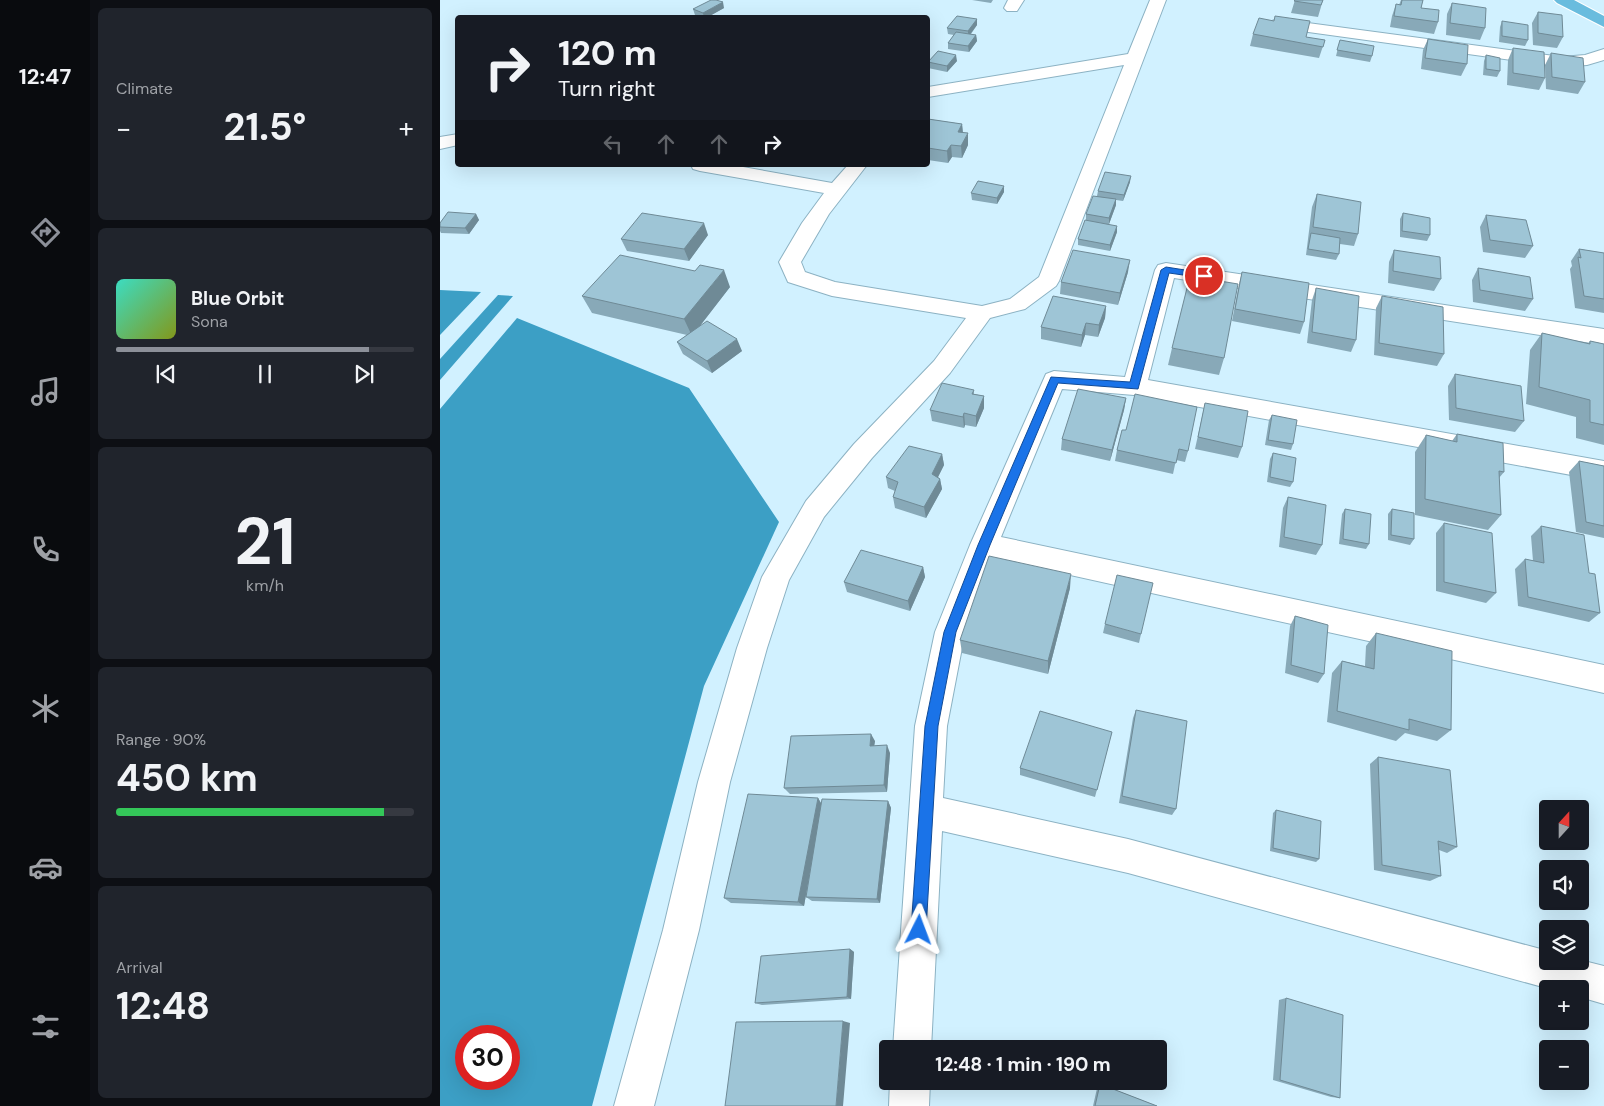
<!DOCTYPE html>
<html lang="en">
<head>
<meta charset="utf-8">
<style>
	body { margin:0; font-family:"DM Sans",sans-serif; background:#20242c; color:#f1f3f6; height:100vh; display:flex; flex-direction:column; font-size:19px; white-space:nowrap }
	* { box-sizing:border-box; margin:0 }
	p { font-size:16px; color:#9ea1a6 }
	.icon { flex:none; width:28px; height:28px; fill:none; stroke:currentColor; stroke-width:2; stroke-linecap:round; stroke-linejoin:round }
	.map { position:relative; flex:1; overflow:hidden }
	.side { display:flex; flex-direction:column; gap:8px; padding:8px; background:#0d0f14; width:350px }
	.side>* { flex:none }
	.guide { position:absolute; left:15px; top:15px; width:475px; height:152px; border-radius:5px; box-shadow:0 5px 20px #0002; background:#171b24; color:#f1f3f6; overflow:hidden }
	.needle { width:32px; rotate:21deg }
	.fabs { position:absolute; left:1099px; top:800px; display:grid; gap:10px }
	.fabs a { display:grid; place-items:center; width:50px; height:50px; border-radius:5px; background:#171b24; box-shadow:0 5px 20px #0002; font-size:25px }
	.speed { position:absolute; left:15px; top:1025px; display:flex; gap:10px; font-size:25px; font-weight:700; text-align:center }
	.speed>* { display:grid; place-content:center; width:65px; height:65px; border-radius:50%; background:#171b24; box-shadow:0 5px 20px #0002; line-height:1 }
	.speed .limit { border:8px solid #d22; background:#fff; color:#111 }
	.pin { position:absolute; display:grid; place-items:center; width:42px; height:42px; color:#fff; margin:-21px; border:2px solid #fff; border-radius:50%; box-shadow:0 1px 5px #0007 }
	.me { position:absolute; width:55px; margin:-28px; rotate:3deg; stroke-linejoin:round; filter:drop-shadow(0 0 4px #0008) }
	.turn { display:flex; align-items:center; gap:18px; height:105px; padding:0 20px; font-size:22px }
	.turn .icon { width:65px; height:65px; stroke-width:2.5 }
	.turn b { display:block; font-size:35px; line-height:42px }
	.lanes { display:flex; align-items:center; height:48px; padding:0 20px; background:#0003; justify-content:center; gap:25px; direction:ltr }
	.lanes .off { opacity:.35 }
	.big { font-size:38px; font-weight:700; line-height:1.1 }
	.side .card { flex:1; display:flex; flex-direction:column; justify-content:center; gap:8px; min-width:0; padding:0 18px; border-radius:8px; background:#20242c }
	.side .dial { align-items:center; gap:0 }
	.dial b { font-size:65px; line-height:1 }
	.song { display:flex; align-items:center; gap:15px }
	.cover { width:60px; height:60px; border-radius:8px; background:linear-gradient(135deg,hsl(170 70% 55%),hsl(70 70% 35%)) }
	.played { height:5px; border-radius:2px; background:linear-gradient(90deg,#8c9099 85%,#363941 85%) }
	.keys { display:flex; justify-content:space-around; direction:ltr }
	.heat { display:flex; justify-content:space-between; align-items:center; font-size:28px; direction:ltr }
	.charge { height:8px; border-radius:4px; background:linear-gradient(90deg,#34c759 90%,#363941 0) }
	.trip { position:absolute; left:439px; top:1040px; width:288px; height:50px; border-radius:5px; background:#171b24; box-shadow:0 5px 20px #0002; font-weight:700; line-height:50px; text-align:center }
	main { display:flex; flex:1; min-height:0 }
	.dock { display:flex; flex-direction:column; width:90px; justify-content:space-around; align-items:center; background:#090b0e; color:#9ea1a6 }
	.dock .icon { width:35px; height:35px }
	.dock .current { color:#8c9099 }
	.dock b { font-size:22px; color:#f1f3f6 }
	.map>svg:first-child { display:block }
</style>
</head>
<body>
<main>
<nav class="dock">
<b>12:47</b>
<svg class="icon current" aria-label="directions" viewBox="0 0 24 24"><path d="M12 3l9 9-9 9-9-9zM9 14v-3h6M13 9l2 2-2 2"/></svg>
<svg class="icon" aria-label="music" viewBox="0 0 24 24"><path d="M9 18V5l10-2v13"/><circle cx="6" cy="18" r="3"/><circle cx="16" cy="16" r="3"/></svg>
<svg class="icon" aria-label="phone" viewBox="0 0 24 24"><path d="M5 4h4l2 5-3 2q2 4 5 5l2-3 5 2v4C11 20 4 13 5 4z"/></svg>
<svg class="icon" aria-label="climate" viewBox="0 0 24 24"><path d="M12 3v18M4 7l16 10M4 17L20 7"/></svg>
<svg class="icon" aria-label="car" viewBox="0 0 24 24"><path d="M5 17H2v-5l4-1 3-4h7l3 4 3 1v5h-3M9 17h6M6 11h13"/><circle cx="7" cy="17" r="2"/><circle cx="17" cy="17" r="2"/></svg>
<svg class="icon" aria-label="filters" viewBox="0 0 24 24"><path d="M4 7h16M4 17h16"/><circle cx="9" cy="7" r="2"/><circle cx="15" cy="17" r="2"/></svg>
</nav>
<section class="side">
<div class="card"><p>Climate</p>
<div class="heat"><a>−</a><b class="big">21.5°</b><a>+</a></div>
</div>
<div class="card">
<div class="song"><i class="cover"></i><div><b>Blue Orbit</b><p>Sona</p></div></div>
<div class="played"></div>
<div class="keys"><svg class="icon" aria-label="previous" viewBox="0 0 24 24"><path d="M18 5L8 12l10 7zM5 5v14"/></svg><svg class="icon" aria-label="pause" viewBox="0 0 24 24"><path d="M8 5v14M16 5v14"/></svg><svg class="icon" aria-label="next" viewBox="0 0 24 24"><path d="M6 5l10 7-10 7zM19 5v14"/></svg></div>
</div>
<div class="card dial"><b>21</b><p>km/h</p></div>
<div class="card"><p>Range · 90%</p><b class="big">450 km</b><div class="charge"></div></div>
<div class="card"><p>Arrival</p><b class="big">12:48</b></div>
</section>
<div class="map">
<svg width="1164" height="1106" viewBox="0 0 1164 1106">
	<rect width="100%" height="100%" fill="#d1f1ff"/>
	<path fill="#3c9fc5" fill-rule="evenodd" d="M0,290L41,292L0,335Z
		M58,295L73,296L0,380V359Z
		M77,318L249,388L339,522L264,686L152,1106H0V409ZM26,1036H69V1079H26Z"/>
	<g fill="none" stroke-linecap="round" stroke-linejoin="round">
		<defs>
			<path id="minor" d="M568,0H584L577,11H567L564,8Z
				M710,0H726L619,281L616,286L585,309L550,318L510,373L432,458L384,517L349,580L327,648L290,782L259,930L214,1106H174L223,930L258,782L297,648L322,577L366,501L414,444L494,361L526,318L392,296L348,282L339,262L362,223L384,193L260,171L253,169L251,165H292L392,183L408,165H427L389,214L361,262L365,272L395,282L542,306L570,299L599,277L684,65L488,97V87L688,54Z
				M838,19L1122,57L1145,55L1164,49V60L1147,65L1122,67L832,27L830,24L832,21Z
				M18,134V145L0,149V137Z
				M726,263L1164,329V345L734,278L708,380L1164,461V481L694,395L622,389L561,537L1164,665V693L553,558L525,632L507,726L503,798L688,839L1108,951V961L1140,960L1164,966V1004L1140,997V989H1110L688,873L502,831L491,1049H453L475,726L495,632L530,545L606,374L614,371L685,377L715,270L718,265Z
				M450,1081H490L489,1106H449Z"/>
			<path id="highway" d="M1114,0H1134L1164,16V27L1117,3Z"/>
		</defs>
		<use href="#minor" stroke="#8cb2c3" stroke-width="2"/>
		<use href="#highway" stroke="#fff" stroke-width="2"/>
		<use href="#minor" fill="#fff" fill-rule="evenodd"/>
		<use href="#highway" fill="#69bcde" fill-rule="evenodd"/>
	</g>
	<path fill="#88a9b8" d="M532,0H553L551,3Z
		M855,0H883L878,17L851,13Z
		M961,0H983L981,8L998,22L994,34L950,27L952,16L956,4L959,5Z
		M1012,3L1045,28L1040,40L1006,35L1007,14Z
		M284,8L266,18H262L255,15L253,9Z
		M1098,12L1123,37L1117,48L1093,45L1092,23Z
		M537,19V25L531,34L536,35L537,41L529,52L508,49V43L514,35L508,34L507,28Z
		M1062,21L1088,40L1085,46L1059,42L1060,27Z
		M813,34L885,40L879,58L810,46Z
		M988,39L1027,64L1021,76L981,69L983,50Z
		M900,40L932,56L930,62L896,56Z
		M1073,48L1105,78L1099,90L1067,85L1068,60Z
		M1111,53L1145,82L1138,94L1106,89L1105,65Z
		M1046,55L1060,71L1057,77L1043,75L1044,61Z
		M517,61L507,72L488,68V62Z
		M488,119L522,124L523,132L528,145L522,158L512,157L508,163L488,160Z
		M690,182L683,201L676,200V205L669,224L677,232L670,251L638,245V239L646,220V214L657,196L658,191Z
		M564,192L557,204L532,200L531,193Z
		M877,194L918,234L914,246L900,244L899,254L896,260L866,255L872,207Z
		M963,213L990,235L987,241L960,237V219Z
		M36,214L39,220L29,234L1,233L0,231V223Z
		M1046,215L1093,246L1085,258L1043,252L1040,227Z
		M268,235L249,261L187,251L181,239Z
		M1139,249L1164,253V313L1135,308L1130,269L1132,266L1131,261Z
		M954,250L1001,279L994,291L948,283L949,262Z
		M1038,268L1093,299L1085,311L1033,302L1032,280Z
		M688,272L678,305L620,294L621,282Z
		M802,272L864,322L860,334L792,321L799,284Z
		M290,287L260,326L302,351L272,373L243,354L237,342L247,335L152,313L142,296Z
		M876,288L916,340L911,352L867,343L872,300Z
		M942,296L1004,354L997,366L934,355L936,308Z
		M666,306L665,318L658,337L645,335L641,347L601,339V327Z
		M1102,333L1148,344L1150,341L1164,344V445L1136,438V417L1086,404L1090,350Z
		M732,348L784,358L779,375L728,365Z
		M1015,374L1084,421L1075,432L1009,420L1008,386Z
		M534,390V394L544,396V408L536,427L525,425L524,428L492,421L490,410Z
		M686,398L684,410L670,461L621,450L622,439Z
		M765,403L802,447L798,458L755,449Z
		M832,415L853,444L851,450L825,445L829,420Z
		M686,430L748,451L745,462L736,460L733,474L675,461L677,450Z
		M1017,434L1064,472L1059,478L1061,515L1048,530L975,515V452L986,435L1012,441Z
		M833,453L853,482L850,487L827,482L830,459Z
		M502,454L504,465L498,477L500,479L502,489L486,518L455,508L453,497L455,491L448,488L446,477Z
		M1139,461L1164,466V538L1136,532L1129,472Z
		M848,497L882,545L876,555L839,547L843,508Z
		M905,509L929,544L926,549L899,544L902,514Z
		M952,509L974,539L970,545L948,540V514Z
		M1004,523L1056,593L1046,603L996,591V533Z
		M1101,526L1149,573L1160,613L1149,622L1078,606L1075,569L1085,559L1093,561L1091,536Z
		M483,567L485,577L470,611L407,592L404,582Z
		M630,588L608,674L522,653L520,640Z
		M855,616L884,674L878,683L845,673L850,626Z
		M665,624L701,634L699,643L663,633Z
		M936,633L1011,730L997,741L965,733L956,741L887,722L892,673L902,661L925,666L926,646Z
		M696,710L736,809L732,815L679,803L693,718Z
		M672,732L655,797L580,775V768Z
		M435,741L434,746L450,753L447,792L350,794L344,788Z
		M938,757L1017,847L1007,853L999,850L1001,876L990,881L934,870L930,764Z
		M378,798L381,803L448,801L451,808L440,903L372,901L366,897L372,860L364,906L291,903L284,898Z
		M836,810L879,859L876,862L830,851L833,813Z
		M410,949L414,952L411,999L322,1005L315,1003Z
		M846,998L900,1098L891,1097L833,1080L839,1000Z
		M658,1084H660L717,1106H653Z"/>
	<path fill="#6f8a96" d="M283,2L284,8L266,18H264L263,13Z
		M537,19V25L528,37V31Z
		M536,35L537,41L529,52L528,46Z
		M516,55L517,61L507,72V66Z
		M522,124L523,136L518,132Z
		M528,133V145L522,158L521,146Z
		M511,145L512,157L508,163L507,151Z
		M691,176L690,182L683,201L684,195Z
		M564,186V192L557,204V198Z
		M676,199V205L669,224V218Z
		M36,214L39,220L29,234L25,228Z
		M264,223L268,235L249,261L244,249Z
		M677,226V232L670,251V245Z
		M690,260L688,272L678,305L680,293Z
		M284,270L290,287L252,336L244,319Z
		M666,306L665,318L658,337L659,325Z
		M646,323L645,335L641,347L642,335Z
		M297,339L302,351L272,373L267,361Z
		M544,396V408L536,427V416Z
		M686,398L684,410L670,461L672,450Z
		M524,413L525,425L524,428L523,417Z
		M502,454L504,465L494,485L492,474Z
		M500,479L502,489L486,518L484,507Z
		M483,567L485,577L470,611L468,601Z
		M631,574L630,588L608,674V661Z
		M431,734L435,741L433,753L430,746Z
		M447,745L450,753L447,792L444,785Z
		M378,798L382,805L364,906L358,902Z
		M448,801L451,808L440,903L437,899Z
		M410,949L414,952L411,999L407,997Z
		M403,1021L410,1023L403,1106H396Z"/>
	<path fill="#9ec5d6" stroke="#6f8a96" d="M271,0H276L283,2L263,13L253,9Z
		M855,0H883L881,5L854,1Z
		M962,0H983L981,8L999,10L998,22L954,16L956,4L961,5Z
		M1012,3L1046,8L1045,28L1010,23Z
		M1098,12L1122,15L1123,37L1098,33Z
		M517,16L537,19L528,31L507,28Z
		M835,16L870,21L866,37L885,40L883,47L813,34L819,18L834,21Z
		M1062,21L1088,25V40L1062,36Z
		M516,32L536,35L528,46L508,43Z
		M988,39L1028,45L1027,64L985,58Z
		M900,40L934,46L932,56L897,50Z
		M1073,48L1104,52L1105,78L1073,73Z
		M498,51L516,55L507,66L488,62Z
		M1111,53L1143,58L1145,82L1112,77Z
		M1046,55L1060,58V71L1046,69Z
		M488,119L522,124L518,132L528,133L521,146L511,145L507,151L488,148Z
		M665,172L691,176L684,195L658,191Z
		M538,181L564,186L557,198L531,193Z
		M877,194L921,202L918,234L873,227Z
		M653,196L676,199L669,218L646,214Z
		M8,212L36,214L25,228L0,227V223Z
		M202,213L264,223L244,249L181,239Z
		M963,213L990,218V235L962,231Z
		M1046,215L1086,220L1093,246L1050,240Z
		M645,220L677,226L670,245L638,239Z
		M871,233L900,238L899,254L868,249Z
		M1139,249L1164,253V299L1144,296L1138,257L1141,258Z
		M633,250L690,260L680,293L621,282Z
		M954,250L1000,257L1001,279L953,271Z
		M180,255L255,271L260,265L284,270L244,319L142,296Z
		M1038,268L1090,277L1093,299L1040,290Z
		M802,272L869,283L864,322L795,309Z
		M750,276L798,284L784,358L732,348Z
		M876,288L919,296L916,340L872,332Z
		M613,296L666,306L659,325L646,323L642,335L601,327Z
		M942,296L1003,307L1004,354L939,343Z
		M267,321L297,339L267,361L237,342Z
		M1102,333L1150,344V341L1164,344V425L1150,422V400L1099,387Z
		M1015,374L1081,386L1084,421L1016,408Z
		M502,383L534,390L532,394L544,396L536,416L524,413L523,417L490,410Z
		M638,389L686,398L672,450L622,439Z
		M695,394L757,407L748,451L739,449L736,463L677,450L682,430H686Z
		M765,403L808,411L802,447L758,437Z
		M832,415L857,420L853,444L828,440Z
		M1017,434L1063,443L1064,472L1059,471L1061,515L985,499L986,435L1017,442Z
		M469,446L502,454L492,474L500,479L484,507L453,497L458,482L446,477Z
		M833,453L856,458L853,482L830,477Z
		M1139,461L1164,466V526L1146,522Z
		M848,497L886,505L882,545L844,537Z
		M905,509L931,514L929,544L903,539Z
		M952,509L974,513V539L951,535Z
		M1004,523L1052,533L1056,593L1004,582Z
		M1101,526L1144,535L1149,573L1155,574L1160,613L1088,597L1085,559L1104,563Z
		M421,550L483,567L468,601L404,582Z
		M549,556L631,574L608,661L520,640Z
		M677,575L713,583L701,634L665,624Z
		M855,616L888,625L884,674L851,665Z
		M936,633L1012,651L1011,730L969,719V730L897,711L902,661L934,669Z
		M696,710L747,721L736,809L682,796Z
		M600,711L672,732L657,790L580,768Z
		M431,734L430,746L447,745L444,785L344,788L351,736Z
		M938,757L1010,770L1017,847L998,841L1001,876L942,865Z
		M308,794L378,798L358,902L284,898Z
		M382,799L448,801L437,899L366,897Z
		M836,810L881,821L879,859L833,848Z
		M410,949L407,997L315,1003L321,956Z
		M846,998L903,1015L900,1098L840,1080Z
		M403,1021L396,1106H285L296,1022Z
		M660,1084L717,1106H655Z"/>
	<path fill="#1a73e8" stroke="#114b97" d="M726,267L764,273L768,276L764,278L729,273L698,389L618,383L550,545L516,632L498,726L486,930L484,935L479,937L474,935L471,930L485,726L504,632L538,545L611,377L690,382L721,270Z"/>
</svg>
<div class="fabs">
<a><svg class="needle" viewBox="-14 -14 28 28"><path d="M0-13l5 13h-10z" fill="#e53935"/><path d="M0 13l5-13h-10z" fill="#9ea1a6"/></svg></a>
<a><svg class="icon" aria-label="sound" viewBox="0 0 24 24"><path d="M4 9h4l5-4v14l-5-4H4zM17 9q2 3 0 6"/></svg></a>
<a><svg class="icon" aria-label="layers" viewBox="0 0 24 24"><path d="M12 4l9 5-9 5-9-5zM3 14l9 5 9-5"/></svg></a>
<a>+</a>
<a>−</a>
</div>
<div class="speed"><div class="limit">30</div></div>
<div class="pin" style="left:764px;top:276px;background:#d93025"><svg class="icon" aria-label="arrive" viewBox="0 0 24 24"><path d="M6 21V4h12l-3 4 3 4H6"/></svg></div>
<svg class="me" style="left:479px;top:930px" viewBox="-20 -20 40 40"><path d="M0-17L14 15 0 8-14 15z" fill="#1a73e8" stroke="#fff" stroke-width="4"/></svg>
<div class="trip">12:48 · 1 min · 190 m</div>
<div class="guide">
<div class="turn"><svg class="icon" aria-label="right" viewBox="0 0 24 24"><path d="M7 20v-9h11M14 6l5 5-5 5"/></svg><div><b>120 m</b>Turn right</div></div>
<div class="lanes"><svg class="icon off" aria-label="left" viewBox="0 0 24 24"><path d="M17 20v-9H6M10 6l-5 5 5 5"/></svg><svg class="icon off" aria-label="ahead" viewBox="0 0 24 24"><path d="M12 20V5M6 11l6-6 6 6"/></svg><svg class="icon off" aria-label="ahead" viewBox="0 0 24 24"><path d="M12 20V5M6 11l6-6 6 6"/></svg><svg class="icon" aria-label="right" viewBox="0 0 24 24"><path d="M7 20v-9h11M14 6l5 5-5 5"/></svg></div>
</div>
</div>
</main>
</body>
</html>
